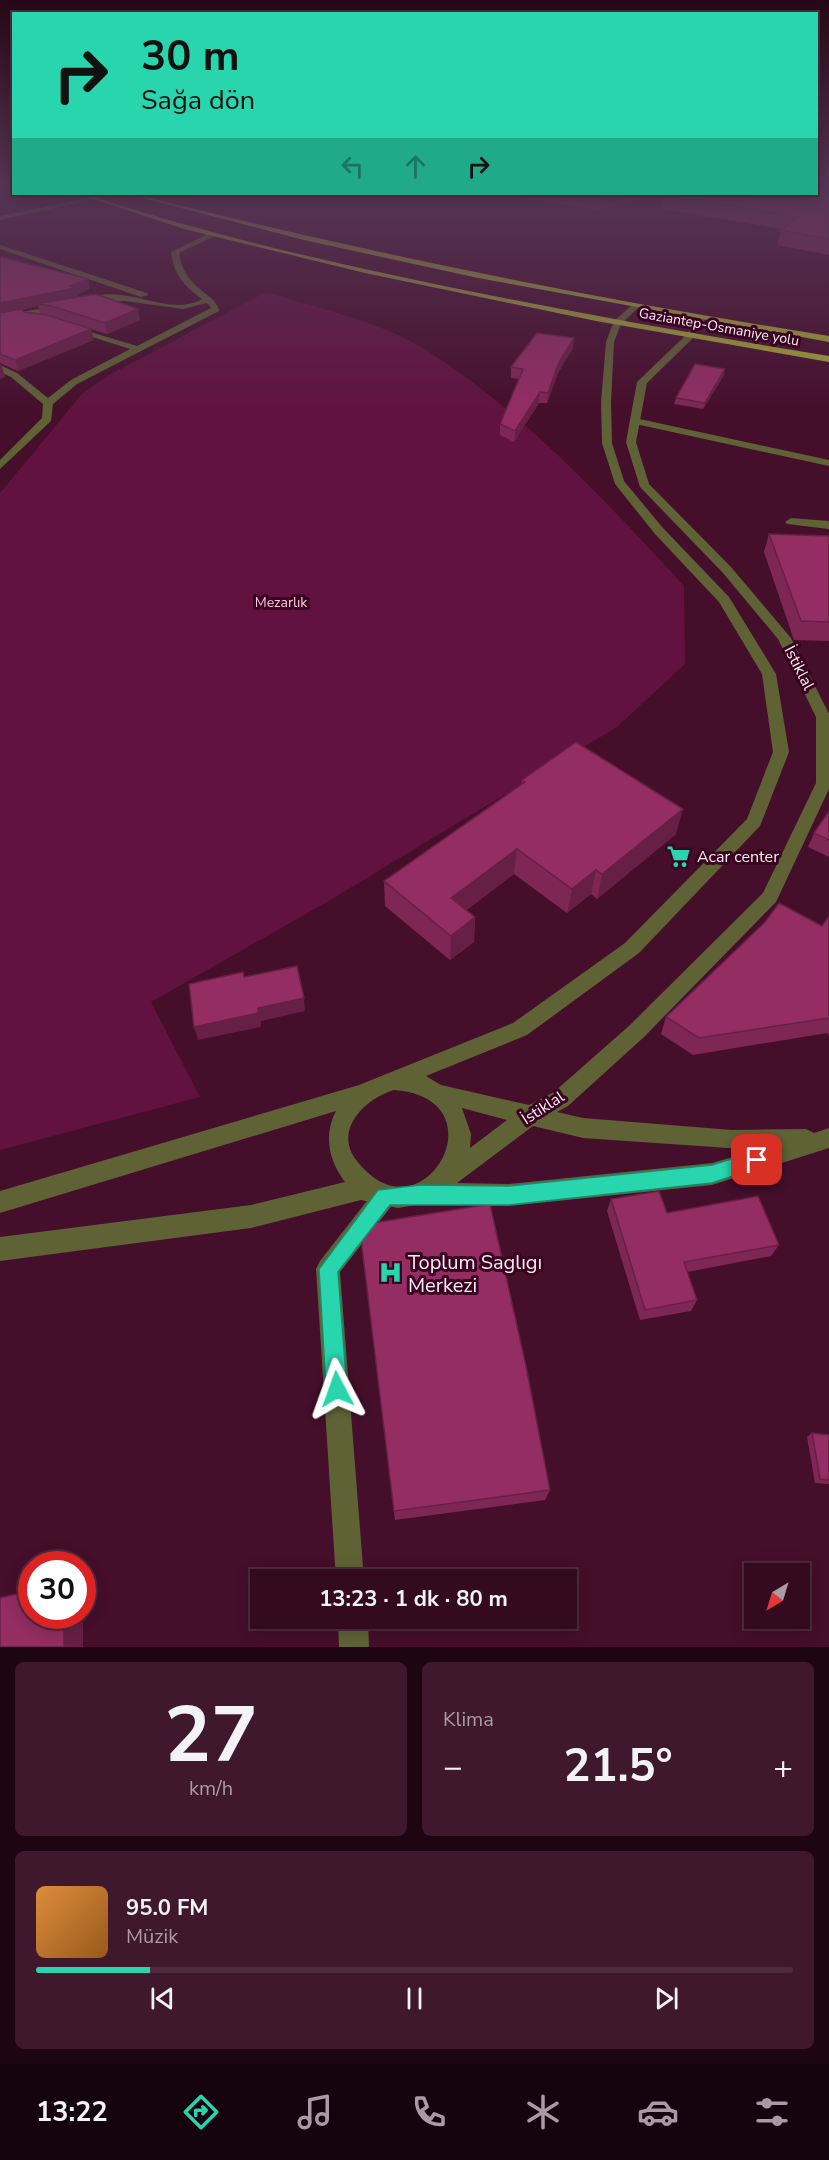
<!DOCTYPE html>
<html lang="tr">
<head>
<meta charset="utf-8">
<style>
	body { margin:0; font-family:"Nunito Sans",sans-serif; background:#3f182d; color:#f1f3f6; height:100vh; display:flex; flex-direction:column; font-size:22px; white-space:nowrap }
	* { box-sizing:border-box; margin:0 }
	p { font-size:20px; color:#a99aa5 }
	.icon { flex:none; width:33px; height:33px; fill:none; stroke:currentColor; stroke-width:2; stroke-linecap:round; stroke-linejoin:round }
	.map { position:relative; height:1647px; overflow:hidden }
	.details { display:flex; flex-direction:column; gap:15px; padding:15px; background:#1d0612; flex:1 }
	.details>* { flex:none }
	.banner { position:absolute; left:12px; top:12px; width:806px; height:183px; border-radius:0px; box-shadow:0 3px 15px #0003,0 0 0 2px #4e2b3e; background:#28d5ad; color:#111; overflow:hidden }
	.needle { width:39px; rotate:218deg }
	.buttons { position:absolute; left:744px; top:1563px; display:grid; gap:12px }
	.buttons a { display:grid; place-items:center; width:66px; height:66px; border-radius:0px; background:#340a20; box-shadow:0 3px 15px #0003,0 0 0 2px #4e2b3e; font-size:30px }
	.speed { position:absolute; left:18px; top:1551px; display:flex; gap:12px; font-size:30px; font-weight:700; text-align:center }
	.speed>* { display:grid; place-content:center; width:78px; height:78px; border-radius:50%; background:#340a20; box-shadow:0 3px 15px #0003,0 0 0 2px #4e2b3e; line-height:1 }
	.speed .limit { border:9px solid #d22; background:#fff; color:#111 }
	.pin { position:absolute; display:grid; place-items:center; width:51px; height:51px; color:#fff; margin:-26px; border-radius:12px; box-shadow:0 3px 9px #0006 }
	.me { position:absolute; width:66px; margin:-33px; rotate:356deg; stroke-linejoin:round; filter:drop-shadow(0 0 4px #0008) }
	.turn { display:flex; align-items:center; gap:21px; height:126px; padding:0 30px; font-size:27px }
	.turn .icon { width:78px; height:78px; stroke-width:2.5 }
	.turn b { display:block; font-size:42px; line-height:51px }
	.lanes { display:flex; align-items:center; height:57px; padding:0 30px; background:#0003; justify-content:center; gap:30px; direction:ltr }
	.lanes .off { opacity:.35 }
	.big { font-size:45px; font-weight:700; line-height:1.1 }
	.details .card { flex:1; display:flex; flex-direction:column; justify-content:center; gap:9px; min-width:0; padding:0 21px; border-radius:9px; background:#3f182d }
	.details .dial { align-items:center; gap:0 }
	.dial b { font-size:78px; line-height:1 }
	.song { display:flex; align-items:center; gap:18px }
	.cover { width:72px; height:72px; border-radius:9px; background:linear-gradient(135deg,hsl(30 70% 55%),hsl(30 70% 35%)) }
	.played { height:6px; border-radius:3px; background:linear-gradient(90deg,#28d5ad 15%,#4e2b3e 15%) }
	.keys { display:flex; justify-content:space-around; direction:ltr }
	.heat { display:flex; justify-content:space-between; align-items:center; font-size:33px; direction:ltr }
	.details .tiles { flex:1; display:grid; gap:15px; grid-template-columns:1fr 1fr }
	.card:last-child { grid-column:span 2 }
	.trip { position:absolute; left:250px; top:1569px; width:327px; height:60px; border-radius:0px; background:#340a20; box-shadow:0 3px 15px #0003,0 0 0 2px #4e2b3e; font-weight:700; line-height:60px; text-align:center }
	.menu { display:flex; height:96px; justify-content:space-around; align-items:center; background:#15040d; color:#a99aa5 }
	.menu .icon { width:42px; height:42px }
	.menu .active { color:#28d5ad }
	.menu b { font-size:27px; color:#f1f3f6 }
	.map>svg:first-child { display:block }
</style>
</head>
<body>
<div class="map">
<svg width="829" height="1647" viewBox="0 0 829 1647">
	<rect width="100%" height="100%" fill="#450e2b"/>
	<path fill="#61123e" d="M266,292C312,306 380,322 421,347C519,407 607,502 684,586L685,664L617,727L327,902L151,1002L200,1097L0,1150V493L82,394L109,375Z"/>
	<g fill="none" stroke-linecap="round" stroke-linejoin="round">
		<path fill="#5f6235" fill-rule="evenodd" d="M94,197V199L0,220V216Z
			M210,233L217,235L179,253C184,290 217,293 219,311L77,384L53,404L51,421L0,469V460L42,418L43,404L11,377L0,372V365L17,373L48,398L71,380L130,349L67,329V325L137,346L211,308L207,303L183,309L125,301L89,303L85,301C120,279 168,319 202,299C184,286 174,275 171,252Z
			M0,245L147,293L148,295L141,297L0,249Z
			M61,305L64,309L0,322V316Z
			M635,418L829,460V466L631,423V419Z
			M791,518L829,521V529L787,524L785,522Z
			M385,1185L393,1188L396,1196L393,1204L340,1272L364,1580H336L316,1269L320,1261L377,1188Z
			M338,1618H368L369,1647H339Z"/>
		<path fill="#5f6235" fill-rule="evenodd" d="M633,304L640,306L621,324L614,342L611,402L612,443L624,481L663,528L729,597L776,674L789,752L760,826L639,953L527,1035L426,1076L441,1085L529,1105L554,1092L630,1025L763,893L816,783V717L778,639L723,573L640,487L626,442L637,382L686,335L702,315L706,318L692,339L647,383L636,442L649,484L731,567L791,638L829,714V789L776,902L644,1037L568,1106L557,1112L583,1118L732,1130L806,1129L814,1133L829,1128V1148L712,1185L509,1206L421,1204L398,1208L361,1200L251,1228L0,1261V1237L251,1205L345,1182C329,1161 323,1135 336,1111L0,1213V1191L359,1085L513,1023L625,943L747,819L773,752L762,674L719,602L655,534L615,484L602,443L601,402L606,342L614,321ZM394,1090C505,1098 422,1245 357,1161C332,1130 366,1098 394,1090ZM462,1108L507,1120L470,1148L471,1134ZM533,1126L583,1138L757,1150L712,1163L509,1184L457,1183Z"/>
		<path fill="#a3a834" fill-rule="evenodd" d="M78,194H86C183,227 283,251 383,273C531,305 680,332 829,356V362L596,321L365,273L184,229Z
			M127,194H136C365,253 596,299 829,336V342L478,278L304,240Z"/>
	</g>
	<path fill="#7e2754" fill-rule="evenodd" d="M829,186V255L777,245L781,230L782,229L662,209L664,195Z
		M502,194H664L597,210Z
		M0,258L88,279L90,289L77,294L78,297L140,320L107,334L52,317L94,340L18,371L0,363ZM38,306L40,314L24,312L23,309Z
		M573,348L558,373L547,403H539L514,442L500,435V424L519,379L511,378V367Z
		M724,375L703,409L674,404L676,398Z
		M769,534L829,536V641L794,640L764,552Z
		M522,780L676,834L597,899L591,894L567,913L514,874L466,910L475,917L474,942L450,960L385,906L384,881L522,785Z
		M829,811V857L808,847L814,833Z
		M829,916V1036L827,1033L693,1055L661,1034L666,1017L822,926Z
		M611,1199L667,1213L779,1245L771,1256L687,1272L697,1300L691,1311L640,1320L607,1211Z
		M362,1247L550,1490L545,1500L395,1520Z
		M812,1433L829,1435V1484L815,1483L807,1437Z"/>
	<path fill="#672045" d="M610,194H664L597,210L599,196Z
		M88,279L90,289L77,294L78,298L37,304L38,306L0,314V303L70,286Z
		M138,309L140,320L107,334L105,323Z
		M91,329L94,340L18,371L15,360Z
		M574,338L573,348L558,373L547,403L548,393L559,362Z
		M0,366H2L5,377L0,379Z
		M725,369L724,375L703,409L705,403Z
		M540,392L539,403L514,442L515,431Z
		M683,809L676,834L597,899L602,874Z
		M517,849L514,874L450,923L451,898Z
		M596,870L591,894L567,913L572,889Z
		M475,917L474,942L450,960L451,936Z
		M304,998L305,1011L261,1021V1027L198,1040L194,1027L258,1008Z
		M82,1593H83V1647H64V1616H82Z"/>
	<path fill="#932d62" stroke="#672045" stroke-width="1.5" d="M816,186H829V239L781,230L799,217L664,195L667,194H816Z
		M583,194H610L599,196Z
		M1,257L88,279L70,286L76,288L0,303V258Z
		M96,294L138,309L105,323L52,306L37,304Z
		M22,309L24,312L47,315L91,329L15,360L0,354V313Z
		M537,333L574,338L559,362L548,393L540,392L515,431L500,424L523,369L511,367Z
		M695,364L725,369L705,403L676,398Z
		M769,534L829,536V622L801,621Z
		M576,742L683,809L602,874L596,870L572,889L517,849L451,898L475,917L451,936L384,881L525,782L522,780Z
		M829,811V840L814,833Z
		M779,903L822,926L829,916V1018L699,1038L666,1017L765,922Z
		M297,966L304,998L258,1008V1013L194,1027L189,984L243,972L244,977Z
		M659,1191L667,1213L758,1196L779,1245L684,1262L697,1300L645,1310L611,1199Z
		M490,1204L526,1366L550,1490L394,1511L360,1231L366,1224Z
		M812,1433L829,1435V1480L820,1479Z
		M32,1590V1616H64V1647H0V1598Z"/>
	<linearGradient id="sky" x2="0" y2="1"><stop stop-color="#260818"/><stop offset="0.45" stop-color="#563655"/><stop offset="1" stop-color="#563655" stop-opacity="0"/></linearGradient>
	<rect width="829" height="417" fill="url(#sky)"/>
	<path fill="#28d5ad" stroke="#1a8a70" stroke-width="1.5" d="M757,1151L763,1154L766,1160L763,1166L712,1183L509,1205H390L338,1272L347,1389L344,1396L337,1399L329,1396L326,1389L319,1269L378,1190L420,1185L509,1186L712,1165Z"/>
	<defs>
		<symbol id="supermarket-bare" viewBox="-9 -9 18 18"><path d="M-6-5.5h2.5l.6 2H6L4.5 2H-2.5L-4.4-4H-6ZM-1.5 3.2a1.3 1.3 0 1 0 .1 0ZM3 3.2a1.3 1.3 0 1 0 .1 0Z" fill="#28d5ad" stroke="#390321" stroke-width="2.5" paint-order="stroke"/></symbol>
		<symbol id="hospital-bare" viewBox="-9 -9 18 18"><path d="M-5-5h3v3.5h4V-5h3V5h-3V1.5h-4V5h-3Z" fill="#28d5ad" stroke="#390321" stroke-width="2.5" paint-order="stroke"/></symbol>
	</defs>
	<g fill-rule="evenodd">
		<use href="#supermarket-bare" x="662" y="840" width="33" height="33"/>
		<use href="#hospital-bare" x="374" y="1256" width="33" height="33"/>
	</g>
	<g text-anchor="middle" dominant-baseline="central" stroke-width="6" stroke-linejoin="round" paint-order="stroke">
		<g font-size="14" fill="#fbecf2" stroke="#390321">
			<text transform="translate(719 327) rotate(10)">Gaziantep-Osmaniye yolu</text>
		</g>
		<g font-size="14" fill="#fdc5dc" stroke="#390321">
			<text x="281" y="602">Mezarlık</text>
		</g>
		<g font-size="16" fill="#fbecf2" stroke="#390321">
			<text transform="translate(799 668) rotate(63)">İstiklal</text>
			<text transform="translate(543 1108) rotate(-33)">İstiklal</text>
		</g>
		<g font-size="16" fill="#fbecf2" stroke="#390321" text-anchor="start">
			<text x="697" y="857">Acar center</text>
		</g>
		<g font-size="20" fill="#fbecf2" stroke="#390321" text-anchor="start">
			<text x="408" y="1262">Toplum Saglıgı<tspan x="408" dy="23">Merkezi</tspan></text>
		</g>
	</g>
</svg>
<div class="buttons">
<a><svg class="needle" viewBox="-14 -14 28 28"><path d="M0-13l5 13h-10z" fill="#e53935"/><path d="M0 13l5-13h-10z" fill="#a99aa5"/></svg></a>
</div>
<div class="speed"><div class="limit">30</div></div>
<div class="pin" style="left:757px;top:1160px;background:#d93025"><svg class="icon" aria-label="arrive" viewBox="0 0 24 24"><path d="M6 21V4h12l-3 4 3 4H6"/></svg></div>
<svg class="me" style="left:337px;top:1389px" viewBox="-20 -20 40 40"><path d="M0-17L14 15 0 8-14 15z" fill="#28d5ad" stroke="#fff" stroke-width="4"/></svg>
<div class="trip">13:23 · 1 dk · 80 m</div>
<div class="banner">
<div class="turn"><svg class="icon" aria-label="right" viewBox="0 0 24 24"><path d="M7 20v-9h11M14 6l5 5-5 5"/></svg><div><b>30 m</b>Sağa dön</div></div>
<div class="lanes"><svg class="icon off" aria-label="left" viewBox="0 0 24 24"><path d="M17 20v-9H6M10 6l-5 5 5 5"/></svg><svg class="icon off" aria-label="ahead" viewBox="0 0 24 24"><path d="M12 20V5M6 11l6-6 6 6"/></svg><svg class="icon" aria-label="right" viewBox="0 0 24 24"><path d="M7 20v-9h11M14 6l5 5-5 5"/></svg></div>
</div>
</div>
<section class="details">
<div class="tiles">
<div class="card dial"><b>27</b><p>km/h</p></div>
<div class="card"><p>Klima</p>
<div class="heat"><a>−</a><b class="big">21.5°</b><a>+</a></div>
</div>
<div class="card">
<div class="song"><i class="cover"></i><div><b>95.0 FM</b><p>Müzik</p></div></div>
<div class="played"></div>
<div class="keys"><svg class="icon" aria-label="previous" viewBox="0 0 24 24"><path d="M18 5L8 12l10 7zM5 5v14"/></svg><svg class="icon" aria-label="pause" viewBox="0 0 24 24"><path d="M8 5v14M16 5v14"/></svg><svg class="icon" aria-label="next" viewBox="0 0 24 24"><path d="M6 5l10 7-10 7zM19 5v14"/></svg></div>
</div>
</div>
</section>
<nav class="menu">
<b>13:22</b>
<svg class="icon active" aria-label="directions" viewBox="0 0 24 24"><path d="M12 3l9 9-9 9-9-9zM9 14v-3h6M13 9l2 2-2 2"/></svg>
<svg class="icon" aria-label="music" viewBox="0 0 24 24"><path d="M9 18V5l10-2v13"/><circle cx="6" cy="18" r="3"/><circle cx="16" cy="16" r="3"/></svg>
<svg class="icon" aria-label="phone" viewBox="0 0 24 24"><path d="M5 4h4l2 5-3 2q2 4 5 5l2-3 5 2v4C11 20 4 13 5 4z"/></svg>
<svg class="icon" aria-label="climate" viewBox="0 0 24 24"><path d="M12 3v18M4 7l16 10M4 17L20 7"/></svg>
<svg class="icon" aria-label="car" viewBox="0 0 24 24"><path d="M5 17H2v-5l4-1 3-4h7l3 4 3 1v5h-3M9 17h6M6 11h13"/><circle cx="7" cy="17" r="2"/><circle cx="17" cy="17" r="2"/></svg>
<svg class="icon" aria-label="filters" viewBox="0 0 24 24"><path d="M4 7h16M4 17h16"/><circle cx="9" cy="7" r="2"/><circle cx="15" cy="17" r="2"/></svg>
</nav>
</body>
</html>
